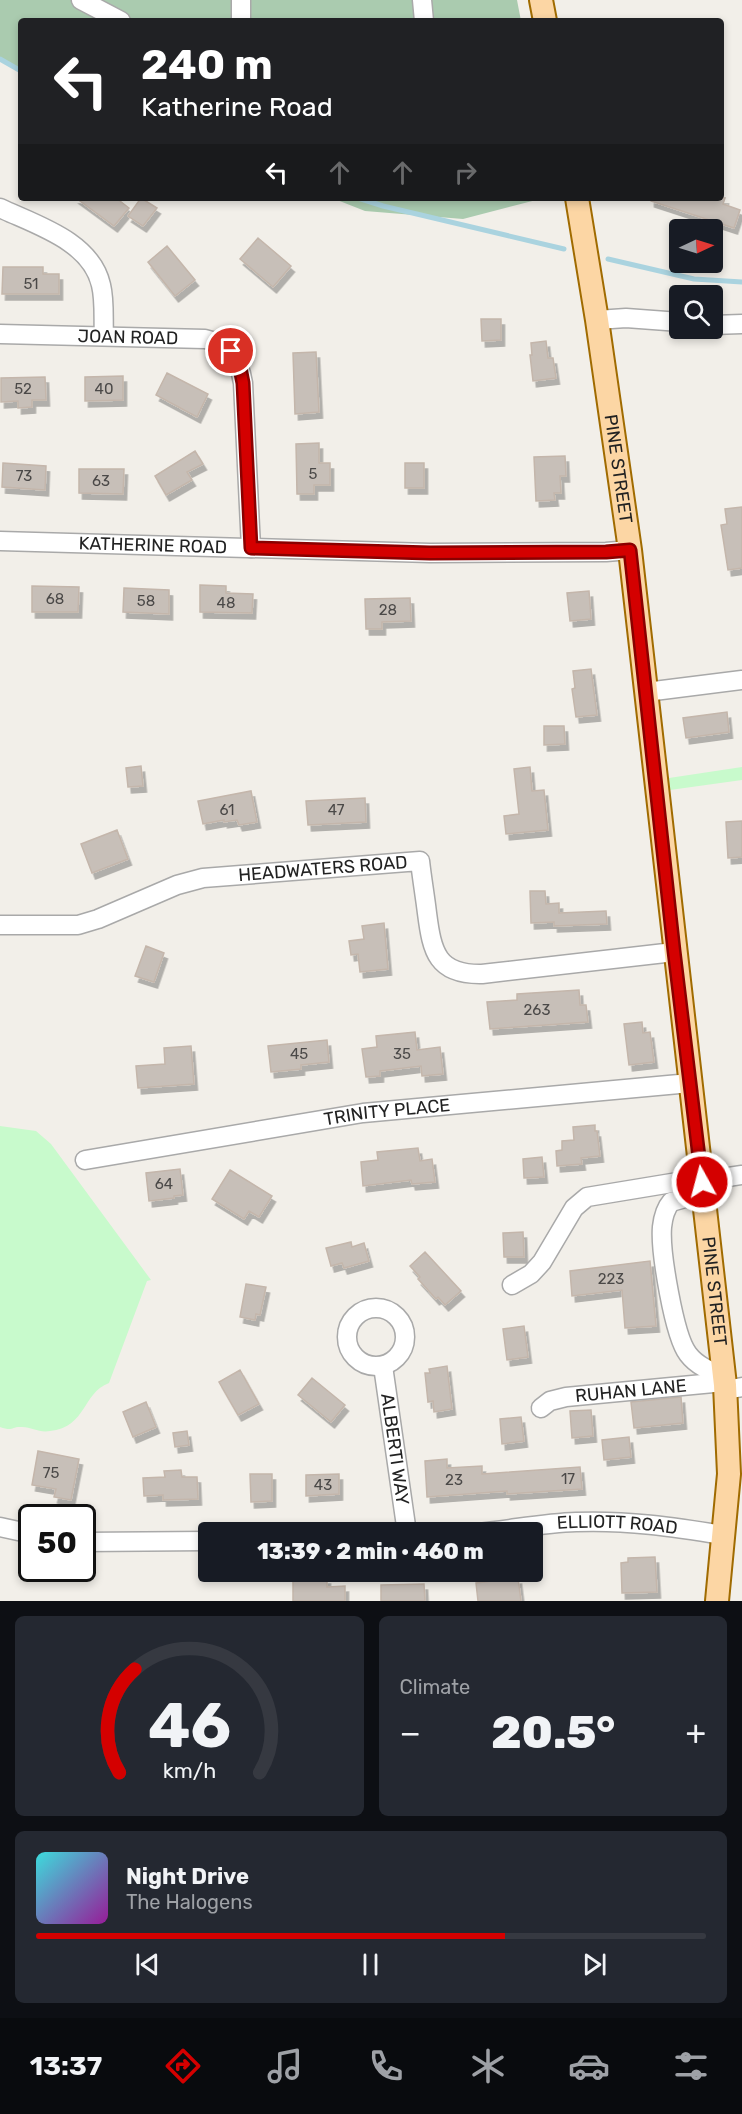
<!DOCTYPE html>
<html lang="en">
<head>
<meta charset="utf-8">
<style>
	body { margin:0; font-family:Rubik,sans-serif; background:#242831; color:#f1f3f6; height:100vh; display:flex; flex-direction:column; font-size:22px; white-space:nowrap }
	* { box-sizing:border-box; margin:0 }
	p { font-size:20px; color:#9ea1a6 }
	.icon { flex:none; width:33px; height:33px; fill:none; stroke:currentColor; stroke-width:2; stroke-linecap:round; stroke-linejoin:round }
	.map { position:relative; height:1601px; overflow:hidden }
	.details { display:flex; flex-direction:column; gap:15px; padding:15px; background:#0d0f14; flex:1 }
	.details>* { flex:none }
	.top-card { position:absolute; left:18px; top:18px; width:706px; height:183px; border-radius:6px; box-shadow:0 3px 9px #0003; background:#202124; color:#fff; overflow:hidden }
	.needle { width:39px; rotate:86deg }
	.fabs { position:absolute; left:669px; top:219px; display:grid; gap:12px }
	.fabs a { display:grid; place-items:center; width:54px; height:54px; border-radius:6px; background:#171b24; box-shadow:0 3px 9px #0003; font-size:30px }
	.speed { position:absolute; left:18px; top:1504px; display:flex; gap:12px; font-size:30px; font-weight:700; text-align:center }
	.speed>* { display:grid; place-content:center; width:78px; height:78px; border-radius:50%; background:#171b24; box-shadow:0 3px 9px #0003; line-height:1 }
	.speed .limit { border:3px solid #111; border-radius:9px; background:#fff; color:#111 }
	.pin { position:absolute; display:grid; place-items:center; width:51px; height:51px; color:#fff; margin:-26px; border:3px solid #fff; border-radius:50%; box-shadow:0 2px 6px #0007 }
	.me { position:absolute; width:66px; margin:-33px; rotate:353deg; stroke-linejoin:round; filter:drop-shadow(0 0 4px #0008) }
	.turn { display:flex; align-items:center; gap:21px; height:126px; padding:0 24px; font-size:27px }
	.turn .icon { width:78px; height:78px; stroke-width:2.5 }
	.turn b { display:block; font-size:42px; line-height:51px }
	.lanes { display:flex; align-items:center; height:57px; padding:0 24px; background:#0003; justify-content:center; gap:30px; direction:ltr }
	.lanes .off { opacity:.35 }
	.big { font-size:45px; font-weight:800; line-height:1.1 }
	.details .widget { flex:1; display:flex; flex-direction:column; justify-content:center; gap:9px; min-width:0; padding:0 21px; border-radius:9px; background:#242831 }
	.details .dial { align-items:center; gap:0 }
	.dial svg { height:156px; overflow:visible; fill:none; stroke:#363941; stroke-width:7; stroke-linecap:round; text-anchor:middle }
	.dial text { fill:#f1f3f6; stroke:none }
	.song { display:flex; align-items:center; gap:18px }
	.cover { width:72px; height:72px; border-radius:9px; background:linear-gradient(135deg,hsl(180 70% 55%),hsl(300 70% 35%)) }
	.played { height:6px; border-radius:3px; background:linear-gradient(90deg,#d40000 70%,#363941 70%) }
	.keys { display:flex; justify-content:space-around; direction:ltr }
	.heat { display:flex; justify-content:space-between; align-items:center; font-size:33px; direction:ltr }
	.details .tiles { flex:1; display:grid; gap:15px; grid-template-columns:1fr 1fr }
	.widget:last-child { grid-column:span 2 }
	.trip { position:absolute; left:198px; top:1522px; width:345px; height:60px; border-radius:6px; background:#171b24; box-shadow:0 3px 9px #0003; font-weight:800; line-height:60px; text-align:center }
	.dock { display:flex; height:96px; justify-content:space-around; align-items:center; background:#090b0e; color:#9ea1a6 }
	.dock .icon { width:42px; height:42px }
	.dock .active { color:#d40000 }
	.dock b { font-size:27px; color:#f1f3f6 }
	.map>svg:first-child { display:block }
</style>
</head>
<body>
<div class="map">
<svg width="742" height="1601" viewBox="0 0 742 1601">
	<defs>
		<filter id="shadow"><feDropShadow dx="3.5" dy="6" stdDeviation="0" flood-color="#0004"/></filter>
	</defs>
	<rect width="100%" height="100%" fill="#f2efe9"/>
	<path fill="#aacbaf" d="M0,0H517L521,21H21V69L0,58Z
		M332,198H544L463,219L365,211Z"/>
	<path fill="#c8facc" d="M742,767V780L670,790L669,778Z
		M0,1126L36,1131L51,1144L151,1280L147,1281L109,1383C82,1393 87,1427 50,1431C39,1433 32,1427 22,1427C11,1426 14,1432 0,1427Z"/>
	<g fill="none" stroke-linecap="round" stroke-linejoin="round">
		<path stroke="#aad3df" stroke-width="5" d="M0,59L21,71
			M358,198L383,206L564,249
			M608,259L694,279L742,282"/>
	</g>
	<path fill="#c7bfb8" stroke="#c4b6ab" stroke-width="1.5" filter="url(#shadow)" d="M76,198H116L129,208L114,226Z
		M141,198L157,208L143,226L128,216Z
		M651,198H725L723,204L740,210L734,228L651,201Z
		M258,238L291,266L273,287L240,259Z
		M167,246L195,280L175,296L148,262Z
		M3,267H43V274H59V294H2Z
		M481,319H501V340L482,341Z
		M546,341L548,358H553L556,378L533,381L530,355H532L531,343Z
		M316,352L319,412L295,414L293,353Z
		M167,373L208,394L197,417L156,395Z
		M123,376V400L85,401V377Z
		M45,377L46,400H32V407L18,408V401L1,402V378Z
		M319,443V463H330V485H314V494H297L296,444Z
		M195,451L203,464L187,472L192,480L166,495L155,476Z
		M565,456L566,476H560L561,493H554L555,500L536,501L534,457Z
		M3,463L46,466L45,490L2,487Z
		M405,463H424V488H405Z
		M79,469H124L123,494L79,493Z
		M742,507V568L728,570L721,525L727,524L725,509Z
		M200,585L226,586V593L253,594L252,613L200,612Z
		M32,586L79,587L78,612H32Z
		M124,588L169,590V614L123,612Z
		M589,591L591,619L570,621L567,593Z
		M410,598L411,621L382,622V629H366L365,599Z
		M591,669L597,715L576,717L572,689L575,688L573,671Z
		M727,712L729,732L686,738L683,718Z
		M544,726H564L565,744L544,745Z
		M141,766L143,786L128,787L126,768Z
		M530,767L532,791L544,790L548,830L506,834L504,816L519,814L514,769Z
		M251,791L257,822L239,825L237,820L224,822V820L203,824L198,801Z
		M365,798L366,822L308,825L306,801Z
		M742,821V857L728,858L726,822Z
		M117,830L128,859L92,873L81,844Z
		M530,891H545L546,904L559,903V913L606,911L607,924L554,926V922L531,923Z
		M384,923L388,969L360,972L358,954L351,955L349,941L364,939L362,926Z
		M146,946L164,953L154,982L135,976Z
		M579,990L580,1005H586L588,1022L490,1029L487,1002L517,1000V994Z
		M642,1022L643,1033L650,1032L654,1062L629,1065L624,1024Z
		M415,1032L417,1050L440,1047L443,1074L422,1076L421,1066L380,1071V1076L366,1077L362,1049L377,1047L376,1036Z
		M327,1040L329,1062L301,1065V1069L271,1072L268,1046Z
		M191,1046L194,1084L138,1088L136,1066L165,1064L164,1048Z
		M595,1125V1131H597L600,1156L581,1158L582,1164L557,1166L556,1151L562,1150V1141L574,1140L573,1127Z
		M418,1148L420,1161L432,1159L435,1182L412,1184L411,1180L363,1186L361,1162L378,1160L377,1152Z
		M542,1157L544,1177L524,1178L523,1159Z
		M180,1169L183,1195L174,1196V1198L149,1201L146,1173Z
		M230,1170L272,1196L259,1217L249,1211L244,1219L212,1199Z
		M523,1232L524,1257H504L503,1233Z
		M351,1242L352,1247L364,1243L369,1261L344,1268L342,1263L331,1266L326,1248Z
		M425,1252L461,1291L445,1305L438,1297L436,1299L418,1279L420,1277L410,1266Z
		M650,1261L656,1326L625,1328L622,1290L572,1296L570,1271Z
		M246,1284L266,1287L260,1315L256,1314L255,1320L240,1317Z
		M524,1326L528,1357L507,1360L503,1329Z
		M447,1366L452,1409L434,1412L433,1401L428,1402L425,1373H430L429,1369Z
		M240,1370L259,1404L238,1415L219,1382Z
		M312,1378L345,1405L331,1422L298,1395Z
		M681,1397L683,1423L634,1428L631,1402Z
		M146,1402L156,1427L133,1437L123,1412Z
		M591,1410L593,1436L572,1438L570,1411Z
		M521,1417L524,1441L502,1444L500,1419Z
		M187,1431L189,1445L175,1447L173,1433Z
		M629,1437L631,1457L604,1460L602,1440Z
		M38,1451L79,1459L71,1500L54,1497L56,1489L32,1485Z
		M447,1459V1468L482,1466V1474L580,1467L582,1489L507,1494V1491L427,1497L425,1461Z
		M181,1470L182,1477H197L198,1499L163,1500V1495L144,1496L143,1478L165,1477L164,1471Z
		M250,1474H272V1501L251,1502Z
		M339,1474V1494L306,1496V1475Z
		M655,1557L657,1592L622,1593L621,1563L628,1562V1558Z
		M327,1578V1587L345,1586V1601H293V1579Z
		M518,1578L521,1601H478L476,1583Z
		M424,1584L425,1601H381V1585Z"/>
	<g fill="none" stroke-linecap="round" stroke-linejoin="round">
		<defs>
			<g id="minor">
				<path d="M81,0L121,21"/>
				<path d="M241,0V21"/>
				<path d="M422,0L424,21"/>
				<path d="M0,208C36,225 91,241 101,285C105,301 103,320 104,336"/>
				<path d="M597,320L626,318L680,322"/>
				<path d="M712,325L742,324"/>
				<path id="s1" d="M0,334L205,339C230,344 239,359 243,383L251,548"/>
				<path id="s2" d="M0,541L430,553L606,552L630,550"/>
				<path d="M646,692L742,680"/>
				<path id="s3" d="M0,925H78L98,919L177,885L203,878L420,861C422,879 425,896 427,913C432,952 437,975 482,974L674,952"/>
				<path id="s4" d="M85,1160L363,1113L690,1083"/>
				<path d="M702,1181L742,1175"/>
				<path d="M703,1193L671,1202C665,1209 663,1218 662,1227C660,1251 674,1336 688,1354C697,1366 710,1371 724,1376"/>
				<path d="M512,1285L531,1274L542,1262L574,1208L587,1197L702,1178"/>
				<circle cx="376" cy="1337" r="29"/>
				<path id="s5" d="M383,1366L407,1533"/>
				<path d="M725,1390L742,1387"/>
				<path id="s6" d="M541,1408L550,1401L566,1397L724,1382"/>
				<path d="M0,1527L32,1534"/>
				<path id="s7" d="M476,1533C510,1530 543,1523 576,1522C626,1520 674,1527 723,1535"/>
				<path d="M82,1542L208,1541"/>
			</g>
			<g id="major">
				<path d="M541,0L545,21"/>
				<path id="s8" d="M577,198L597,320L630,550L725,1385L729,1474L717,1601"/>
			</g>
		</defs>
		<use href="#minor" stroke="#a9a9a9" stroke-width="21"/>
		<use href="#major" stroke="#a06b00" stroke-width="26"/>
		<use href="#minor" stroke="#fff" stroke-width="18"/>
		<use href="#major" stroke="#fcd6a4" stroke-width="22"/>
	</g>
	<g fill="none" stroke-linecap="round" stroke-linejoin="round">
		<defs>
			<path id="route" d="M231,351L239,363L243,383L251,548L430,553L606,552L630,550L674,951L702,1182"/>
		</defs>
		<use href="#route" stroke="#8a0000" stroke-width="15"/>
		<use href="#route" stroke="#d40000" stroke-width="10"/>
	</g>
	<g text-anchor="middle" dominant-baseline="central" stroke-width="6" stroke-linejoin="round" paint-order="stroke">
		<g font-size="15" fill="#4b4948">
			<text x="31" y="284">51</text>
			<text x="23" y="389">52</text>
			<text x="104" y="389">40</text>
			<text x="313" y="474">5</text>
			<text x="24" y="476">73</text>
			<text x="101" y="481">63</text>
			<text x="55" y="599">68</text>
			<text x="146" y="601">58</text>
			<text x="226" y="603">48</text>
			<text x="388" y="610">28</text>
			<text x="227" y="810">61</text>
			<text x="336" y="810">47</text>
			<text x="537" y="1010">263</text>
			<text x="299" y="1054">45</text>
			<text x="402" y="1054">35</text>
			<text x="164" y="1184">64</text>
			<text x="611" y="1279">223</text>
			<text x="51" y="1473">75</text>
			<text x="568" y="1479">17</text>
			<text x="454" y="1480">23</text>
			<text x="323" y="1485">43</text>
		</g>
		<g font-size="18" fill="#222" stroke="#fff">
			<text stroke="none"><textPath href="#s1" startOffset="128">JOAN ROAD</textPath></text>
			<text stroke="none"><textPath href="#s8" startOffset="274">PINE STREET</textPath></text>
			<text stroke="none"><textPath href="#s2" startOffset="153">KATHERINE ROAD</textPath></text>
			<text stroke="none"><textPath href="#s3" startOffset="332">HEADWATERS ROAD</textPath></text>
			<text stroke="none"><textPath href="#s4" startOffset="306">TRINITY PLACE</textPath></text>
			<text stroke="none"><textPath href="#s8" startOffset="1102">PINE STREET</textPath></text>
			<text stroke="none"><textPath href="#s6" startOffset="93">RUHAN LANE</textPath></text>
			<text stroke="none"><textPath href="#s5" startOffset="84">ALBERTI WAY</textPath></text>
			<text stroke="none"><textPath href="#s7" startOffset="142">ELLIOTT ROAD</textPath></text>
		</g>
	</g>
</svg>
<div class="fabs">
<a><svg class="needle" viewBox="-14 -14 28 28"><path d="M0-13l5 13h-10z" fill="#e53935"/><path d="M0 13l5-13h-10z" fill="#9ea1a6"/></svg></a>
<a><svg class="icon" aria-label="search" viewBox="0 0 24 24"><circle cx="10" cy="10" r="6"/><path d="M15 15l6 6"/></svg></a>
</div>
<div class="speed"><div class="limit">50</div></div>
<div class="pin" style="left:231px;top:351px;background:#d93025"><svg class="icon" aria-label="arrive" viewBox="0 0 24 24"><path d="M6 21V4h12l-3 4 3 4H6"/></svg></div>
<svg class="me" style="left:702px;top:1182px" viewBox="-20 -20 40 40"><circle r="17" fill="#d40000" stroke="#fff" stroke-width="3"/><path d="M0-11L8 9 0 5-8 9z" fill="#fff"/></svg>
<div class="trip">13:39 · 2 min · 460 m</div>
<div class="top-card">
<div class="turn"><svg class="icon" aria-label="left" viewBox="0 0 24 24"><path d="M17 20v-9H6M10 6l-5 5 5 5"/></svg><div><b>240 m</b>Katherine Road</div></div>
<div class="lanes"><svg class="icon" aria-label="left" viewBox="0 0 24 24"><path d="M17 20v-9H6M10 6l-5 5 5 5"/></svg><svg class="icon off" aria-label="ahead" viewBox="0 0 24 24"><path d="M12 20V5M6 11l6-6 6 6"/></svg><svg class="icon off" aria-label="ahead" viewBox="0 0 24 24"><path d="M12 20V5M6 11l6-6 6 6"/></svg><svg class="icon off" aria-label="right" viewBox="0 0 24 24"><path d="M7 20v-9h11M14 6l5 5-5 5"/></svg></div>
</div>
</div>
<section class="details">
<div class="tiles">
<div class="widget dial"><svg viewBox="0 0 100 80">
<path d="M14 69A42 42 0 1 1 86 69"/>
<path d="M14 69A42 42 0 0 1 22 16" stroke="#d40000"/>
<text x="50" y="56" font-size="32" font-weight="700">46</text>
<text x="50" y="72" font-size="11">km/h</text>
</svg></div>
<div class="widget"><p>Climate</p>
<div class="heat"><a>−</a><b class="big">20.5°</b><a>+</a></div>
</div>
<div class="widget">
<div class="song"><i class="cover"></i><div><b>Night Drive</b><p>The Halogens</p></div></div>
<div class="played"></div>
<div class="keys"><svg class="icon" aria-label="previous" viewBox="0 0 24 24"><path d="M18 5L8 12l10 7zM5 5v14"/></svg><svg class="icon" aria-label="pause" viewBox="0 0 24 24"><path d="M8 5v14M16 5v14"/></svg><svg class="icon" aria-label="next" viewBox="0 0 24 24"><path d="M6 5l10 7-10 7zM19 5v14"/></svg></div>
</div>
</div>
</section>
<nav class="dock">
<b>13:37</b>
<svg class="icon active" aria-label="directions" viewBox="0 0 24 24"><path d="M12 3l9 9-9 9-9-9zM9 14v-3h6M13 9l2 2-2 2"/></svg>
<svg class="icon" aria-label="music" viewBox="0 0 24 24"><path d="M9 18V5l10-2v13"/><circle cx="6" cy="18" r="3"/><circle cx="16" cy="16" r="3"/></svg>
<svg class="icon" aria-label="phone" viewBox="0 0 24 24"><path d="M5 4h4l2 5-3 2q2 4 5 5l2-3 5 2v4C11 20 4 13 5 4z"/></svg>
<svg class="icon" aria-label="climate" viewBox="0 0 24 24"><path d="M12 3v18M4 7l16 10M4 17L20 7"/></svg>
<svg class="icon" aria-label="car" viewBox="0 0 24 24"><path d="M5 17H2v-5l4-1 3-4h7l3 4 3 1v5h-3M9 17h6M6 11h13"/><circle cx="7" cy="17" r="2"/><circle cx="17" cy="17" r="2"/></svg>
<svg class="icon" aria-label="filters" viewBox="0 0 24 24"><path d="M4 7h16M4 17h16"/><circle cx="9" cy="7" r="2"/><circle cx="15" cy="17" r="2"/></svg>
</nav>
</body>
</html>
